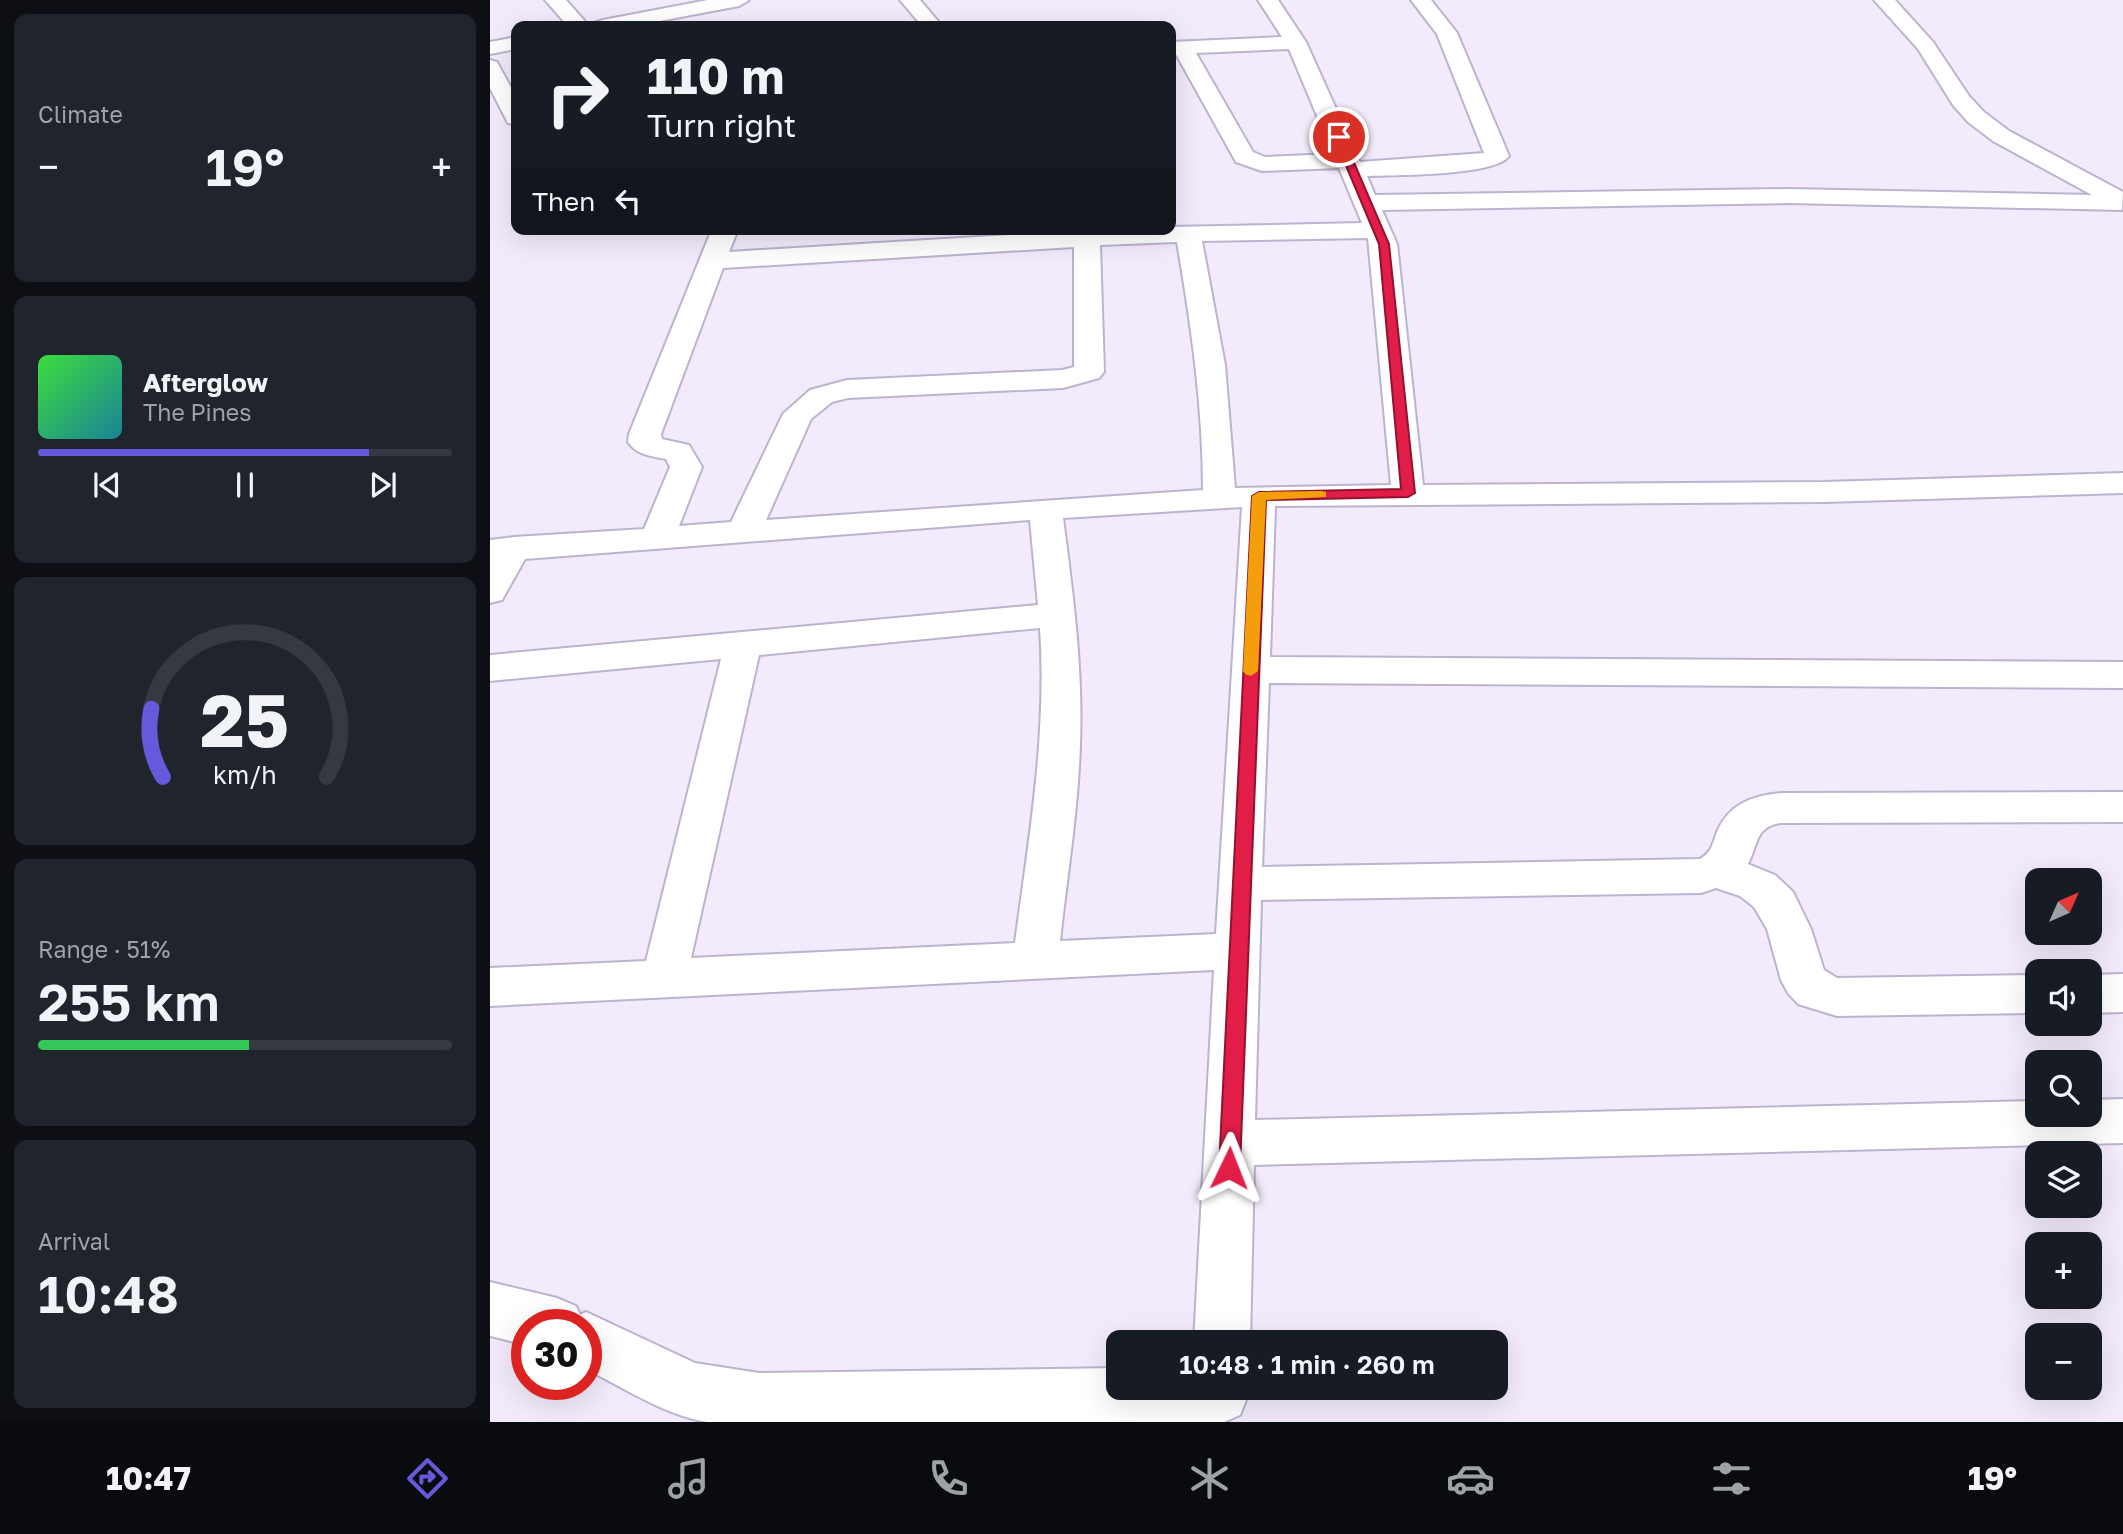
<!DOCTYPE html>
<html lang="en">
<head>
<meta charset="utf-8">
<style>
	body { margin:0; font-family:"Golos Text",sans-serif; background:#20242c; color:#f1f3f6; height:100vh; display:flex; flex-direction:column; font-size:26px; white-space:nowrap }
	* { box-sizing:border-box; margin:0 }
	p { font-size:23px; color:#9ea1a6 }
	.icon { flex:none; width:38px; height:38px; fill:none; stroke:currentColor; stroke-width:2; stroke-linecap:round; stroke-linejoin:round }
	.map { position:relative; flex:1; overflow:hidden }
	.panel { display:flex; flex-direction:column; gap:14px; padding:14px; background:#0d0f14; width:490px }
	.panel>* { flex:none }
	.banner { position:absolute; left:21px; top:21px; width:665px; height:214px; border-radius:14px; box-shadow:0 7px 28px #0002; background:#171b24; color:#f1f3f6; overflow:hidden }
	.needle { width:46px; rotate:45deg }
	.tools { position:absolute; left:1535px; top:868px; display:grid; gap:14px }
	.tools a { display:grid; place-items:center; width:77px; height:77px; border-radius:14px; background:#171b24; box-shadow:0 7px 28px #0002; font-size:35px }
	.speed { position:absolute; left:21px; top:1309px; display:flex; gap:14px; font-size:35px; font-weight:700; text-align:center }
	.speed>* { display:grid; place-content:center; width:91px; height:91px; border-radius:50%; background:#171b24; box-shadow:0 7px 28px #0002; line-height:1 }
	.speed .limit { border:10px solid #d22; background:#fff; color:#111 }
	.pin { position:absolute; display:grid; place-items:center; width:60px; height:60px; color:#fff; margin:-30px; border:4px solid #fff; border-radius:50%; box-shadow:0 2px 7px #0007 }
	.me { position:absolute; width:77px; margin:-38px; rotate:2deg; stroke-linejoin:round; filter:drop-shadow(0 0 5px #0008) }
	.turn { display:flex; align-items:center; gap:24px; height:147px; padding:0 21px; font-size:32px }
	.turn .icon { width:91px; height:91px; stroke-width:2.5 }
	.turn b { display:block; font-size:49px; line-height:60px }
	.then { display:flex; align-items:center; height:66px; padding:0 21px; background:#0003; gap:14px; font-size:26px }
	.big { font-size:52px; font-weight:600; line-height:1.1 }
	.panel .widget { flex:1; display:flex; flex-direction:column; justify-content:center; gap:10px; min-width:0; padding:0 24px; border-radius:14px; background:#20242c }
	.panel .dial { align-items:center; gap:0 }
	.dial svg { height:182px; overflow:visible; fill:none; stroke:#363941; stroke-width:7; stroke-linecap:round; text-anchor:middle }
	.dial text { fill:#f1f3f6; stroke:none }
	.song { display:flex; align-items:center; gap:21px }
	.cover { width:84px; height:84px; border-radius:10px; background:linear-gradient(135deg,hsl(120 70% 55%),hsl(190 70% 35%)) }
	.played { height:7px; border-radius:4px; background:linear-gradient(90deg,#655adb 80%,#363941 80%) }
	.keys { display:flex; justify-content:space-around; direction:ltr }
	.heat { display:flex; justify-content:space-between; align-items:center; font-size:38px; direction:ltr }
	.charge { height:10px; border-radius:5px; background:linear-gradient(90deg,#34c759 51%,#363941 0) }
	.trip { position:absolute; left:616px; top:1330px; width:402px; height:70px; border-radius:14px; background:#171b24; box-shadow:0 7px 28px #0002; font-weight:600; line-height:70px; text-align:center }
	.tab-bar { display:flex; height:112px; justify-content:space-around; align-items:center; background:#090b0e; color:#9ea1a6 }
	.tab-bar .icon { width:49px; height:49px }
	.tab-bar .current { color:#655adb }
	.tab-bar b { font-size:32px; color:#f1f3f6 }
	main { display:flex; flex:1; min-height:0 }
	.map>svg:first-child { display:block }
</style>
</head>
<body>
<main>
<section class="panel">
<div class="widget"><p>Climate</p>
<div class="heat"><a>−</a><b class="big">19°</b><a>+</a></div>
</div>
<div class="widget">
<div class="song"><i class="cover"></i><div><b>Afterglow</b><p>The Pines</p></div></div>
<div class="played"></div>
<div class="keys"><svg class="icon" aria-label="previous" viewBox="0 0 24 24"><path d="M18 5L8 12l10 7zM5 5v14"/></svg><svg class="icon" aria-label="pause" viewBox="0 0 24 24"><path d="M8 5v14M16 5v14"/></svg><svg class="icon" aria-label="next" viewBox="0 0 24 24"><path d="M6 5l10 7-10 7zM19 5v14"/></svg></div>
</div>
<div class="widget dial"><svg viewBox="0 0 100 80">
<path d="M14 69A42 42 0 1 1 86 69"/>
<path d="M14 69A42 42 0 0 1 9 39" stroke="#655adb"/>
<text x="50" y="56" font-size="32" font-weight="700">25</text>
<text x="50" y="72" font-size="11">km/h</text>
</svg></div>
<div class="widget"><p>Range · 51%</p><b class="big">255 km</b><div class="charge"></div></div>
<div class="widget"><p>Arrival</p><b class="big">10:48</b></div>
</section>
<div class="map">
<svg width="1633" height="1422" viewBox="0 0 1633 1422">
	<rect width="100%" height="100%" fill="#f3ebfb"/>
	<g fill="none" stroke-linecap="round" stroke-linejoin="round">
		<defs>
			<path id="street" d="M55,0H76L99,26H78Z
				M218,0H259L249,6L143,26H103L106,22L113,20Z
				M410,0H430L452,26H432Z
				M768,0H788L816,42L870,162L994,153L947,34L921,0H941L967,33L1019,156C1005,176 904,175 877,176L885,195L1298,189L1602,195L1503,141L1478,122L1463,105L1428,49L1384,0H1405L1443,42L1479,96L1494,112L1519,131L1633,192L1632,210L1298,203L892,210L907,244L933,485L1334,482L1633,473V493L1334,502L785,506L780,657L1633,662V688L779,683L772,867L1210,859C1222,852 1222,845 1227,832C1239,804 1262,796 1291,793L1633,792V822L1291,823C1265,826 1268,845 1258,864L1285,875L1303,892L1321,929L1334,970L1347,978L1547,975V1013L1347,1016L1308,1004L1298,993L1291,980L1277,929L1264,907L1250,896L1226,888L1211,893L771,900L765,1120L1547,1101V1115H1600V1100L1633,1099V1143L764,1165L760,1342H704L724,970L0,1006V968L156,961L231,659L0,681V655L548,605L540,520L35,559L12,600L0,603V540L24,537L154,529L180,467L176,459C161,456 147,455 138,442L139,434L222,229H248L239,252L584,231V229H681V227L872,223L849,168L772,171L746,162L686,54H681V42L792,37ZM799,49L843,154L775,157L763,152L706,53ZM878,238L901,485L745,488L735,365L712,241ZM687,242C701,324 713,406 713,490L276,520L321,419L342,402L358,398L573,388L609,378L614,372L610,245ZM584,247V367L572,370L357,380L320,390L293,414L241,522L189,526L212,467L199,445L172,439L171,434L233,268ZM752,507L726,934L570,941C577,876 588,811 590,745C593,668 583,594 573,518ZM550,628C557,736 539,838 525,943L201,958L269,655Z
				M26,37V49L0,54V42Z
				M0,60L7,62L26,97V125L18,123L0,88Z
				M1633,974V1012L1600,1013V975Z
				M0,1282L67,1298L86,1306L90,1315L96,1312L205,1363L269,1373L628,1368V1388H755L758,1395L750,1415L734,1422H217C175,1415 134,1388 96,1369V1325H37V1345L0,1336Z"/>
		</defs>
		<use href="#street" stroke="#bcb3cf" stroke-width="4"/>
		<use href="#street" fill="#fff" fill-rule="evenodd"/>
	</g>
	<path fill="#e11d48" stroke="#92132f" stroke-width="2" d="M849,135L853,137L899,244L925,493L918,497L776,500L750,1168L746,1175L739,1177L732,1175L729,1168L762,496L769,492L911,489L889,244L844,137Z"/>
	<path fill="#f59e0b" d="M832,491L836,492V497L776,500L768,671L761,676L755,674L753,671L762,496L769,492Z"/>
</svg>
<div class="tools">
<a><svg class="needle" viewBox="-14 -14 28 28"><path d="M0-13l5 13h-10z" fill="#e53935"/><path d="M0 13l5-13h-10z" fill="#9ea1a6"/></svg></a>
<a><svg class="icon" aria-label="sound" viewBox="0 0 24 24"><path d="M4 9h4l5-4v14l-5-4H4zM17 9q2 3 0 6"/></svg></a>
<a><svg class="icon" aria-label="search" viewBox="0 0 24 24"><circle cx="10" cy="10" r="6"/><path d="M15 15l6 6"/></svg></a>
<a><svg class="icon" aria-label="layers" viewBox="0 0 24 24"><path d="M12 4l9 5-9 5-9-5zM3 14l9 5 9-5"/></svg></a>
<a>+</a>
<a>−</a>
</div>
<div class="speed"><div class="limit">30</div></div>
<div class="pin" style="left:849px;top:137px;background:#d93025"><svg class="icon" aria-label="arrive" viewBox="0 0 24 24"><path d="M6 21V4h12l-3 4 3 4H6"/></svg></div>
<svg class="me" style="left:739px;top:1168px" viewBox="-20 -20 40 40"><path d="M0-17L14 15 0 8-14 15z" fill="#e11d48" stroke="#fff" stroke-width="4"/></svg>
<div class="trip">10:48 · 1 min · 260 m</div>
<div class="banner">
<div class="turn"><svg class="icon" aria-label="right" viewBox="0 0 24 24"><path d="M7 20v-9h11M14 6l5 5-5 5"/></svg><div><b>110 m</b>Turn right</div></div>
<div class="then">Then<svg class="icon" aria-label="left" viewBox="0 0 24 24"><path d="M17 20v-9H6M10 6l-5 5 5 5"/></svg></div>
</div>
</div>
</main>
<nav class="tab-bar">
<b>10:47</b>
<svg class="icon current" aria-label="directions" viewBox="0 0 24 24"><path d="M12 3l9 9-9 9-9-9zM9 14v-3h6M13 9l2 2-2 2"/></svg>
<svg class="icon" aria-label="music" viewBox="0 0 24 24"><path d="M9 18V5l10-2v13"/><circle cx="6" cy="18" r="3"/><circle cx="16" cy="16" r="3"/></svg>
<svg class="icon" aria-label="phone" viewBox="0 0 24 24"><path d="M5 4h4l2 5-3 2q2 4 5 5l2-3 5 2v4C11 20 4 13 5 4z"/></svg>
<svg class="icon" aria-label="climate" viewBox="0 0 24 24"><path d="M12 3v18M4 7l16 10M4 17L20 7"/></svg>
<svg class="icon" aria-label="car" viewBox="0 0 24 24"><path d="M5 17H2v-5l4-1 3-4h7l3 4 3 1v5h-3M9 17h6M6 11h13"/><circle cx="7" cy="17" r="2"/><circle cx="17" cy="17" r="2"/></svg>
<svg class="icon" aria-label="filters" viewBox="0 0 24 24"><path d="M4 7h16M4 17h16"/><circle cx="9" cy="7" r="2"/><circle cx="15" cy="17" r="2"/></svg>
<b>19°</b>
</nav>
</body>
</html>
